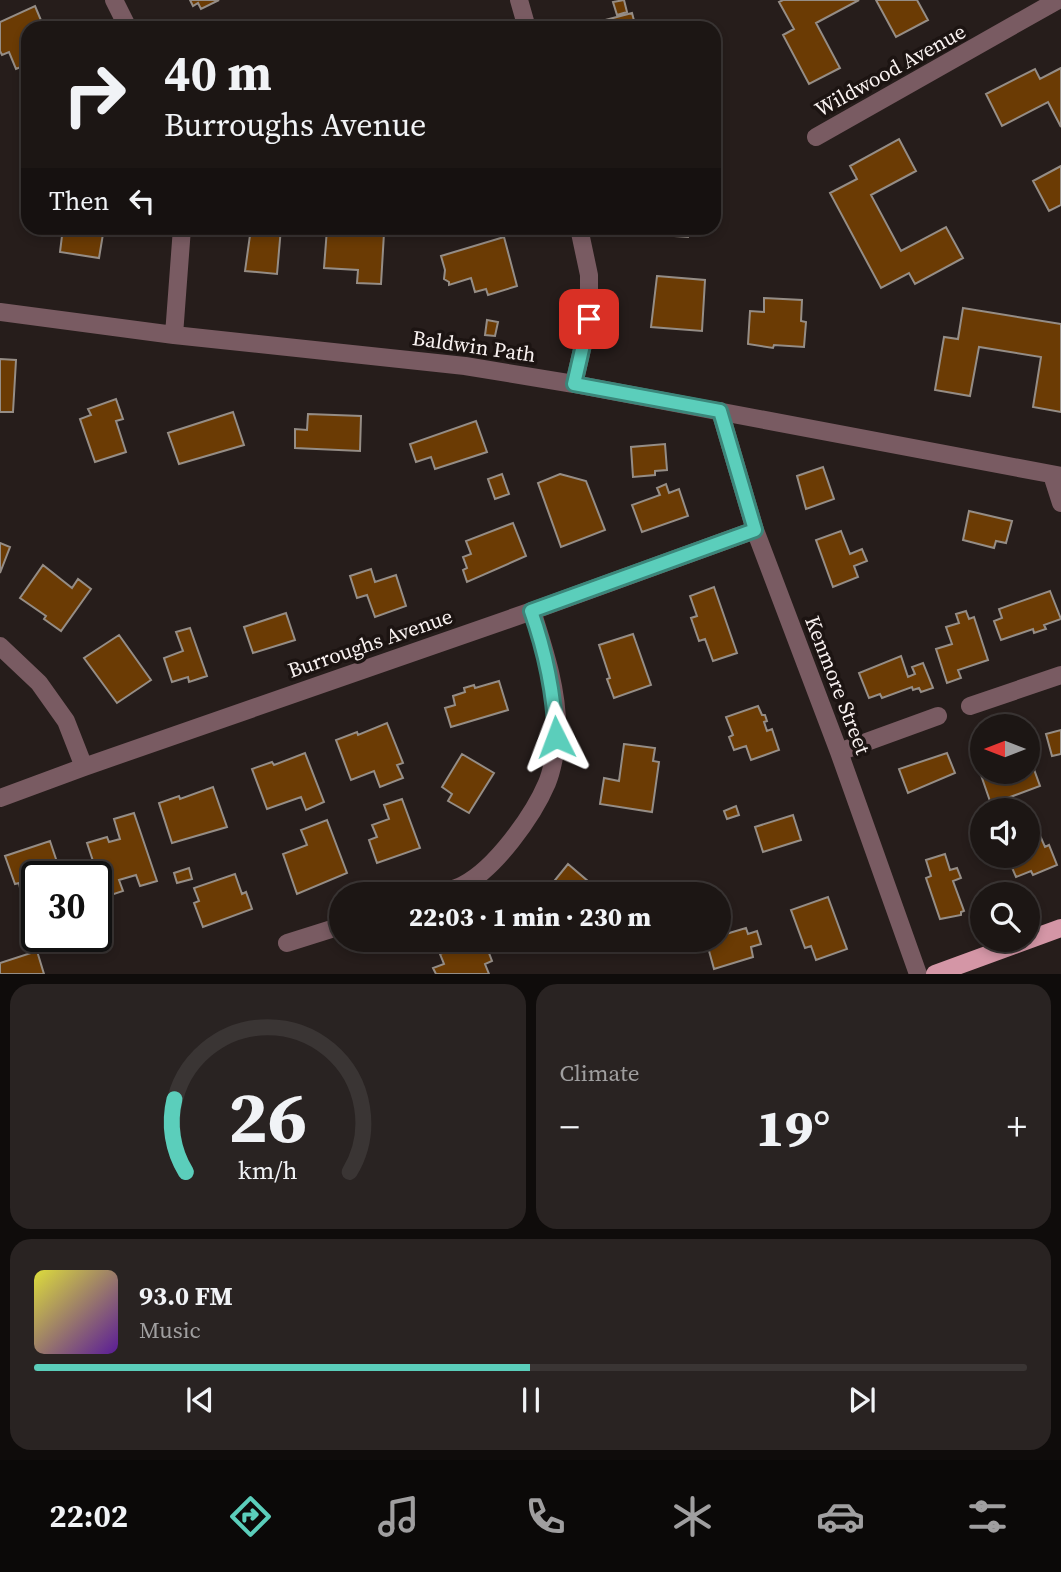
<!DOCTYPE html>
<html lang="en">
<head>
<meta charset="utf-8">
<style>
	body { margin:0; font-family:"Source Serif 4",serif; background:#292322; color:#f1f3f6; height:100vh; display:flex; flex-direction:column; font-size:26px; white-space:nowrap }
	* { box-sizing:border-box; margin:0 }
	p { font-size:23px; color:#a09fa0 }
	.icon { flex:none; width:38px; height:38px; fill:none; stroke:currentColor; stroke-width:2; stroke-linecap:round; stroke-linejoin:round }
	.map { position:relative; height:974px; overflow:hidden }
	.details { display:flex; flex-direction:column; gap:10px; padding:10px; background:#0f0c0b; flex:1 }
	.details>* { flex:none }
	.top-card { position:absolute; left:21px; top:21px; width:700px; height:214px; border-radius:21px; box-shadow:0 4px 10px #0003,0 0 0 2px #3a3534; background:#1c1614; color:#f1f3f6; overflow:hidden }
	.needle { width:46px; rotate:270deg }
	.fabs { position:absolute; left:970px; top:714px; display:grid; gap:14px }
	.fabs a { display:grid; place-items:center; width:70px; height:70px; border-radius:50%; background:#1c1614; box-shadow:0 4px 10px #0003,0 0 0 2px #3a3534; font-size:35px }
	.speed { position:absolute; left:21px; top:861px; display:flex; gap:14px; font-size:35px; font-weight:700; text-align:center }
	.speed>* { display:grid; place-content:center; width:91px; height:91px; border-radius:50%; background:#1c1614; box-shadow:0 4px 10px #0003,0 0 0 2px #3a3534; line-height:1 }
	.speed .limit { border:4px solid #111; border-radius:10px; background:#fff; color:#111 }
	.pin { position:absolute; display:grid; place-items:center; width:60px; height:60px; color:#fff; margin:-30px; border-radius:14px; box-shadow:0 4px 10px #0006 }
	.me { position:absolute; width:77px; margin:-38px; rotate:357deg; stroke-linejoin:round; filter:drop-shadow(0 0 5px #0008) }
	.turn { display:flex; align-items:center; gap:24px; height:147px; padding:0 28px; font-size:32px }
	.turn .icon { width:91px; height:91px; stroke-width:2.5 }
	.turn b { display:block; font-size:49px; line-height:60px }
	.then { display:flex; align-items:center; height:66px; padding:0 28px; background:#0003; gap:14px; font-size:26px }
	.big { font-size:52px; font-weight:800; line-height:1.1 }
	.details .widget { flex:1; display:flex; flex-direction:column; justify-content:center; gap:10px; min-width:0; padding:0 24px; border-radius:21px; background:#292322 }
	.details .dial { align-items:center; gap:0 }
	.dial svg { height:182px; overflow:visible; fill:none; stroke:#3a3534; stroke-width:7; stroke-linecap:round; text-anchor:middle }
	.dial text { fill:#f1f3f6; stroke:none }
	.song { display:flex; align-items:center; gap:21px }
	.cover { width:84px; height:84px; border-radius:10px; background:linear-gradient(135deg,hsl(60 70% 55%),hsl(270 70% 35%)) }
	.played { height:7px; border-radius:4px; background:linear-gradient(90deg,#5bcebb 50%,#3a3534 50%) }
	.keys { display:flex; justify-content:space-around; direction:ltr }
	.heat { display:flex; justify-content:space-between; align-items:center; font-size:38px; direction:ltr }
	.details .tiles { flex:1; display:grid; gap:10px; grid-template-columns:1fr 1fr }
	.widget:last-child { grid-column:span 2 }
	.trip { position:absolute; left:329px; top:882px; width:402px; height:70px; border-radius:35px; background:#1c1614; box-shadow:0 4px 10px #0003,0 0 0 2px #3a3534; font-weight:800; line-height:70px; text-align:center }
	.menu { display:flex; height:112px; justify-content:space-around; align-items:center; background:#0b0908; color:#a09fa0 }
	.menu .icon { width:49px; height:49px }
	.menu .current { color:#5bcebb }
	.menu b { font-size:32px; color:#f1f3f6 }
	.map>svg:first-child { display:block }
</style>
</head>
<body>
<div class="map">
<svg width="1061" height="974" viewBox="0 0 1061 974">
	<rect width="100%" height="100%" fill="#261d1b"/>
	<path fill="#6b3b04" stroke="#958d86" stroke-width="2" d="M190,0H219L201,9L198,3L193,6Z
		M624,0L627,12L617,15L613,2Z
		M783,0H859L816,23L840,68L809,84L783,35L794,29L779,2Z
		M876,0H917L928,20L896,37Z
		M35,6L43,25L40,28H28V64L16,69L9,52L2,55L0,51V22Z
		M632,13L636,28H596L594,23Z
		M1061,68V127L1048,102L1002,126L986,94L1035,69L1040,79Z
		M899,139L916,171L871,195L901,251L946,227L963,258L915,284L909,273L881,288L830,193L857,179L850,166Z
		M1061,166V205L1049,211L1033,181Z
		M63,228H104L99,258L60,252Z
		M251,228H281L277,274L245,271Z
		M675,228H689L688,237L675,236Z
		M327,229L384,233L381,284L357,283L358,270L324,268Z
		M504,237L517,286L488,295L486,289L475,292L471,278L449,285V282L444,279L445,270L441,256Z
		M657,276L705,280L702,331L651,327Z
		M764,298L802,300L801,321L806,322L804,347L774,345L773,348L748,344L750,311L764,312Z
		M963,308L1061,324V412L1033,407L1041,357L979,347L970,396L935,390L944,337L958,339Z
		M487,320L498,322L495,336L485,335Z
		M0,359L16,360L13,412H0Z
		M116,399L123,419L116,421L126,452L95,462L80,419L91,415L88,409Z
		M233,412L244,445L179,464L168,433Z
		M308,414L361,416L360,451L295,448V429L307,430Z
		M476,421L487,452L435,469L431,457L416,462L410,444Z
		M665,444L667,470L655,471V475L633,477L631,447Z
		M823,467L834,499L806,509L797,476Z
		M502,474L509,494L495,499L488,479Z
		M560,474L586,481L605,530L561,547L538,483Z
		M666,484L669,493L679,489L688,516L642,532L632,505L660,495L657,488Z
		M969,511L1012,521L1006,543L996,541L994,548L963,540Z
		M513,523L526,556L467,582L463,570L467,568L463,557L471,554L466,541Z
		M841,531L850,554L862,549L867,561L854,566L858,577L833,587L816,540Z
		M0,543L10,547L0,573Z
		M43,565L72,588L78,579L91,589L61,631L44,619L46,616L20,598Z
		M371,569L375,582L396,575L406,606L375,617L367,595L357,598L350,576Z
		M714,587L737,653L713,661L705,639L699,641L691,618L697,616L690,596Z
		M1050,591L1061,619L1044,625L1046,629L1034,633L1033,629L1001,640L994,621L1002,618L999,609Z
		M966,611L969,619L974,617L988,660L958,670L961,678L947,683L936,649L952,644L946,627L959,623L956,614Z
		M286,613L295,640L253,653L244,627Z
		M190,628L207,676L189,682L188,677L172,682L164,658L183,651L176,632Z
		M633,634L651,685L614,698L607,679L610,678L599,645Z
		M119,635L151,680L117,703L84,658Z
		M901,656L908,677L915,674L912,667L923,663L933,688L921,692L919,688L913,690L912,687L882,698L880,694L869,698L859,673Z
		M499,681L508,710L451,727L445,708L455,705L453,696L465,692L464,688L474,685L475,688Z
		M758,706L762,715H765L767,721L764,722L767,731L772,729L779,750L751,760L746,746L734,750L729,737L733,735L726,717Z
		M387,723L403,763L397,765L403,778L380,787L374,771L351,780L336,740L357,732L358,735Z
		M1061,730V754L1052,756L1046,734Z
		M624,744L655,748L653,761L659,762L652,812L600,804L604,778L619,781Z
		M1027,750L1040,786L991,804L981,775L989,772H1027Z
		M305,753L324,802L306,810L301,797L267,809L252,769L272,762L274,765Z
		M947,753L955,773L908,793L899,769Z
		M462,754L494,773L469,813L448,801L452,794L442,787Z
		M213,787L227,827L172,843L159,803L179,796L180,799Z
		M402,799L420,848L377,863L369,840L377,837L372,825L389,819L384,805Z
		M736,806L739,815L727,819L724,811Z
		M134,813L157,881L140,886L136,875L119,880L123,891L105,897L87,843L107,837L109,842L120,839L114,819Z
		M793,815L801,840L763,852L755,827Z
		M327,820L347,873L297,894L283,854L307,845L301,830Z
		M1038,831L1045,847L1049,845L1057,865L1033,875L1031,871L1016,877L1007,856H1027V835Z
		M50,841L59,868L55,869L57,877H37V887L29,889L28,885L20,888L19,883L15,884L5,856Z
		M945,854L950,870L957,868L961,878L953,881L964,911L961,912V915L940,919L926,878L931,876L926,860Z
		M568,864L589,882L583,890L589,894H548L554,887L551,885Z
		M189,868L192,879L177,883L174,873Z
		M235,874L242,894L246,892L252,909L203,927L194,903L199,901L194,888Z
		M828,897L847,949L816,960L811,946L805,948L791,910Z
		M746,928L748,934L757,931L761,944L751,947L753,957L714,969L706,940H719V936Z
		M470,940H484L492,961L485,964L489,974H436L433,968L444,964L440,954L458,947L457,944Z
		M37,951L44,974H0V963Z"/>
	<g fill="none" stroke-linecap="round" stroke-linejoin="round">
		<path stroke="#795b62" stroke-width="18" d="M114,0L128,28
			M519,0L527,28
			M816,137L1058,0
			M0,312L174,335L465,366L574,384L1061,476
			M174,335L182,228
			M574,384L589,319V275L579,228
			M720,411L755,530L839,752L918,974
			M1052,475L1061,503
			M0,646L39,683L66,721L84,767
			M970,706L1061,675
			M839,752L938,716
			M0,798L84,767L532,611L755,530
			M438,894C446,891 455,889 463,885C495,869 533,816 547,783C552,771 556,750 557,736C559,694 545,651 532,611
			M287,943L341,926"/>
		<path stroke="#d496a6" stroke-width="18" d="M935,974L1061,928"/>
	</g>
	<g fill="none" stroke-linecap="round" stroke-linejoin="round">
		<defs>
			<path id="route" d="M556,737C554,693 546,653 531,611L755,530L720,411L574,384L589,319"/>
		</defs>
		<use href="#route" stroke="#3b867a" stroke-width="18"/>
		<use href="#route" stroke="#5bcebb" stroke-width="12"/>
	</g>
	<g text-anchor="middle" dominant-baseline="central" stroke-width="7" stroke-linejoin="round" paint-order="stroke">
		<g font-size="21" fill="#f9f2f1" stroke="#1c1412">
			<text transform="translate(890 70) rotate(-29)">Wildwood Avenue</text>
			<text transform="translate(474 346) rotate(8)">Baldwin Path</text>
			<text transform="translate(370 643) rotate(-19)">Burroughs Avenue</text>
			<text transform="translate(838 685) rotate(69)">Kenmore Street</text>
		</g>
	</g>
</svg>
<div class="fabs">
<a><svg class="needle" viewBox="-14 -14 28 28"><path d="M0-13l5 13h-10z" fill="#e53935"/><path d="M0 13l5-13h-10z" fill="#a09fa0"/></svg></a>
<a><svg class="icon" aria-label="sound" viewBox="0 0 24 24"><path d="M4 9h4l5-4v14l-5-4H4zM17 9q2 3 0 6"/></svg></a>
<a><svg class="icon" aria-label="search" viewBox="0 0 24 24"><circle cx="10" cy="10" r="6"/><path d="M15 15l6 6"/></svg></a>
</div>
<div class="speed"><div class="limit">30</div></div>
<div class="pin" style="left:589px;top:319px;background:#d93025"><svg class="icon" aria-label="arrive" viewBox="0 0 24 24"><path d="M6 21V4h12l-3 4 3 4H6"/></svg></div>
<svg class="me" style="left:556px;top:737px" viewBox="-20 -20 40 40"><path d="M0-17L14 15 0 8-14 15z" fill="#5bcebb" stroke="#fff" stroke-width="4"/></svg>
<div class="trip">22:03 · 1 min · 230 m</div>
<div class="top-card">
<div class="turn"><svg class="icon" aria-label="right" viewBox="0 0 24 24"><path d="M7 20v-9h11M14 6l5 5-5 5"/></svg><div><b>40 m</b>Burroughs Avenue</div></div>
<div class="then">Then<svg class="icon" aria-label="left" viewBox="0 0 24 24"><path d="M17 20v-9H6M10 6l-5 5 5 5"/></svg></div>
</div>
</div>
<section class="details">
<div class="tiles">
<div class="widget dial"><svg viewBox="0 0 100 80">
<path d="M14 69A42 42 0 1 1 86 69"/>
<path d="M14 69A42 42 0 0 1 9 37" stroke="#5bcebb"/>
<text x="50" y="56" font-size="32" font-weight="700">26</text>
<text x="50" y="72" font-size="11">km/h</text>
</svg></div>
<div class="widget"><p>Climate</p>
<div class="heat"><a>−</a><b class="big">19°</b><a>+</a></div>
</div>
<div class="widget">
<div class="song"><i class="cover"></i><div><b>93.0 FM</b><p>Music</p></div></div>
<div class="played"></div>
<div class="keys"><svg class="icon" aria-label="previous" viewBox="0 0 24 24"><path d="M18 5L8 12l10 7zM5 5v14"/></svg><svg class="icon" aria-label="pause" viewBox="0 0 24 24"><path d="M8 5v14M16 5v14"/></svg><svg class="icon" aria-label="next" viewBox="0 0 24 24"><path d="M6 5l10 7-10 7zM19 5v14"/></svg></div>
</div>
</div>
</section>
<nav class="menu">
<b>22:02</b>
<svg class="icon current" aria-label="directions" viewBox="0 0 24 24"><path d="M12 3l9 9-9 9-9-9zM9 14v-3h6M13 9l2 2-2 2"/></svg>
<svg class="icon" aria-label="music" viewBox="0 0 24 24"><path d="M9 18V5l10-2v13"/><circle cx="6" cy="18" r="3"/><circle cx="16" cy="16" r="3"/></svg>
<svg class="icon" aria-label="phone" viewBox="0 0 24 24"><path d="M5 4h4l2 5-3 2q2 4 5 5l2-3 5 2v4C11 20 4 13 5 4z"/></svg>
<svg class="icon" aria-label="climate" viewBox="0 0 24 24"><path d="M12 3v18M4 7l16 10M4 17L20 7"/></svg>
<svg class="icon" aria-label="car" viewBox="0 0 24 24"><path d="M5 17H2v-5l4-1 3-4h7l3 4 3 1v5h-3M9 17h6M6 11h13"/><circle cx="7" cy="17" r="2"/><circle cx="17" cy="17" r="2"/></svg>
<svg class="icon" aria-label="filters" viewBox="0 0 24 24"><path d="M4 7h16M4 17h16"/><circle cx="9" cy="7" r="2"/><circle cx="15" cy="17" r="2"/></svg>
</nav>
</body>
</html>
